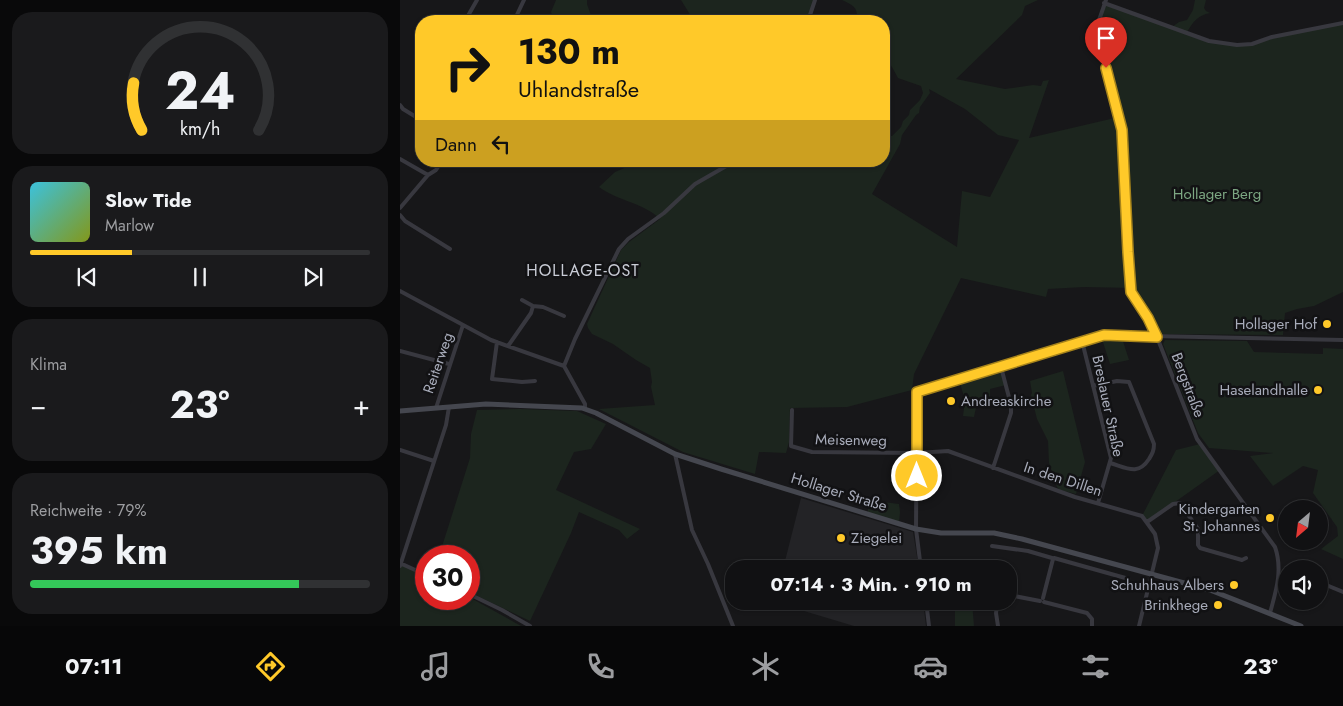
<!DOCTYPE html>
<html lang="de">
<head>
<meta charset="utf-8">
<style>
	body { margin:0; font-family:Jost,sans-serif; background:#1a1a1c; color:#f1f3f6; height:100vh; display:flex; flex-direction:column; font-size:19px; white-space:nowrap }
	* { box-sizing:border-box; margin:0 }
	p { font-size:16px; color:#9c9da0 }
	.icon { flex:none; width:28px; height:28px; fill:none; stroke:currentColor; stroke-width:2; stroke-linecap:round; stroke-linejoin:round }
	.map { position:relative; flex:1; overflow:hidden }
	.sheet { display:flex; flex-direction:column; gap:12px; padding:12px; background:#09090a; width:400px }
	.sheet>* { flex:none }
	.banner { position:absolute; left:15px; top:15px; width:475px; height:152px; border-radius:20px; box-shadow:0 1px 4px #0004,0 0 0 1px #303133; background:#ffc929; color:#111; overflow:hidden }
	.needle { width:32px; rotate:208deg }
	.buttons { position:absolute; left:878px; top:500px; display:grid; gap:10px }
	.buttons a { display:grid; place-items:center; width:50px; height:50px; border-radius:50%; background:#111113; box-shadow:0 1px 4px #0004,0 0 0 1px #303133; font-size:25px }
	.speed { position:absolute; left:15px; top:545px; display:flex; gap:10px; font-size:25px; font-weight:700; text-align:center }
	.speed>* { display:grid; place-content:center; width:65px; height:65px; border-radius:50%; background:#111113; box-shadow:0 1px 4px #0004,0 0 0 1px #303133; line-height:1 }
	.speed .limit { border:8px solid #d22; background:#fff; color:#111 }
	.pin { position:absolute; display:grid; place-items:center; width:42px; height:42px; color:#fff; margin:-51px -21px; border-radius:50% 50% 50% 0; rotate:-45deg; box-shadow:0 0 5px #0007 }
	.pin .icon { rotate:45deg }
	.me { position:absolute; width:55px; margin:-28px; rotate:0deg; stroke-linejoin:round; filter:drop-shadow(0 0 4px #0008) }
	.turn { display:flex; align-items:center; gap:18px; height:105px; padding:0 20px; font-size:22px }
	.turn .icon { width:65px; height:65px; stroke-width:2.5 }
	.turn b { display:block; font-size:35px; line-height:42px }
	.then { display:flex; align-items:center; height:48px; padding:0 20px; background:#0003; gap:10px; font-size:19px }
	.big { font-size:38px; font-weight:700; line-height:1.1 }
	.sheet .tile { flex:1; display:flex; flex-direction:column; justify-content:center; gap:8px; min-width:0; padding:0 18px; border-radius:20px; background:#1a1a1c }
	.sheet .dial { align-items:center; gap:0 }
	.dial svg { height:130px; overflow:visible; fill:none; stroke:#303133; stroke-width:7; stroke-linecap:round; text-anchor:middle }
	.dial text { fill:#f1f3f6; stroke:none }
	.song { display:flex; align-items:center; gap:15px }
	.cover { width:60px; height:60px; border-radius:8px; background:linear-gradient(135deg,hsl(190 70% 55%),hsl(70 70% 35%)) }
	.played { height:5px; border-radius:2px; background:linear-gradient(90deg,#ffc929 30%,#303133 30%) }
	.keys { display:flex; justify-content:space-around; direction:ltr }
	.heat { display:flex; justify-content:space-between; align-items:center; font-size:28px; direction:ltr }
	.charge { height:8px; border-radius:4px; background:linear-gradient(90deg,#34c759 79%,#303133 0) }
	.trip { position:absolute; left:325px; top:560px; width:292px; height:50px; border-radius:20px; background:#111113; box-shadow:0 1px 4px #0004,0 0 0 1px #303133; font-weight:700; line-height:50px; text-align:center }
	.dock { display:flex; height:80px; justify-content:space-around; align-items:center; background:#070708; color:#9c9da0 }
	.dock .icon { width:35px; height:35px }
	.dock .on { color:#ffc929 }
	.dock b { font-size:22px; color:#f1f3f6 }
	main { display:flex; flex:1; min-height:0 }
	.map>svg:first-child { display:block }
</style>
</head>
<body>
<main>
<section class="sheet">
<div class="tile dial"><svg viewBox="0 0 100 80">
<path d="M14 69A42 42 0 1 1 86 69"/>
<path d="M14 69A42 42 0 0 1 9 40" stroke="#ffc929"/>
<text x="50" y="56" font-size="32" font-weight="700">24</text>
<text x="50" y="72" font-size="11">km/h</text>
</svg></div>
<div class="tile">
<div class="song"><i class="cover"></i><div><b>Slow Tide</b><p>Marlow</p></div></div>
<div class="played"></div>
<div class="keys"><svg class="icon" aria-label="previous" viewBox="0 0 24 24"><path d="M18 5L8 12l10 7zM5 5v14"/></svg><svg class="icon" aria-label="pause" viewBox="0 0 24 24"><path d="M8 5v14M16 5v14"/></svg><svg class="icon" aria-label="next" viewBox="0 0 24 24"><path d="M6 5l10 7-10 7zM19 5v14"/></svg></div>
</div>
<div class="tile"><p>Klima</p>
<div class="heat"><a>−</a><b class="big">23°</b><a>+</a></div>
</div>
<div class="tile"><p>Reichweite · 79%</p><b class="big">395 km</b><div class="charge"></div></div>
</section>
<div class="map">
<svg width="943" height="626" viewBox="0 0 943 626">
	<rect width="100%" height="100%" fill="#171719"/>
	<path fill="#232326" d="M401,498L513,532L519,569H383Z
		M382,601H523L526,626H454L384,605Z"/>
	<path fill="#1c251e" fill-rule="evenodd" d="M156,0H187V4L193,21H154L151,12Z
		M281,0H415L408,21H294Z
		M442,0H638L625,6L622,15L556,79L605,89L633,85L641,86L643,81L649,80L629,138L719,117L697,35V26L704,3L772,27L779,22L787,20L793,10L795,0H806L804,8L806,11L810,13C798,15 793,22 787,32L817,43L852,44L872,37L943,23V292L914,306L897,309L885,313L883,335L759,334L734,288L684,287L648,289L646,297L561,278L514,374L512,390L447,407L390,408L389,442L386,453L359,452L355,474L283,452L199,409L255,405L251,387L252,382L250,368L236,360L213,344L192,334L188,328L187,324L221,250L229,242L260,219C244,203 218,201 199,187L215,172L234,164L235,161H484V135L492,136L501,127L503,121L509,115L510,110L520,100L523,93L521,86L498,78L492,67L484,58V21H457C458,7 454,6 442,0ZM529,89L565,109L598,135L619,140L590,197L562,191L557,247L472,194L500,144L502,135L516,115L519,113L520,107L530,93Z
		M721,335L729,360L710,364L701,336Z
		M765,340L847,341L854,352L923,354V348L943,349V559L921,549L938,536L937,527L913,493L918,470L903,466L873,486L850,456L873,453L809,448L798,433L763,344Z
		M601,367L606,385L590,389V403H577L574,417L563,416L565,400L559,380Z
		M663,371L685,462L676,494L660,490L657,487L649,463L648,441L637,419L631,395L632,393L630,381Z
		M120,409L177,411L206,424L191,449L174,452L156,490L240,529L227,539L219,530L179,512L171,533L130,621L69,592V556H39L70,458L71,434L77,410Z
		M800,444L820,470L747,522L742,516L776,450Z
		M468,500L499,504L500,512L499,523L468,514Z
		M0,563L26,577V599H69V597L121,626H0Z
		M555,601H572L574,626H555Z"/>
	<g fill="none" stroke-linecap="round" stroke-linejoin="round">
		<path stroke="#38383f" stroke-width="4" d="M706,0L697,26V35L722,130L728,252L731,292L748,318L757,337L797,439L875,547C883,570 876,591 870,613
			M704,3L809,41L837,45L852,44L872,37L943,23
			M65,21L77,0
			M114,21L124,0
			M408,21L415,0
			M0,105L3,109L21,120
			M0,159L28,175
			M0,208L28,175L36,170L42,161
			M0,215L5,221L50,249
			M0,291L91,340L164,366L185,404V409
			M133,306L143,307L164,316
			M682,341L711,458L698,503
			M97,342L92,379L122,382L135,381
			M108,346L131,313L133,306L122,300
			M0,351L49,364
			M164,366L175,339L219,249L228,239L264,213L295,184L335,161
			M693,386L717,381L729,382L754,444C754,451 752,454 749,459C738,476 727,468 710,463
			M36,408L63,325
			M392,410L391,446L412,452L517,453L548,451L675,497L742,516L755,534L758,548L739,626
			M0,450L34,461
			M275,454L292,530L308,564L333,626
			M593,468L611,413V405L601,367
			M747,522L773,504L780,503L798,529V545L800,548L842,560L846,558
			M592,546L628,551L652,558
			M654,558L729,579
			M0,563L26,575
			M0,566L46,425L49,407
			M521,569L516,529L517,392L704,335L943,340
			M879,579L886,582
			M919,582L943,592
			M69,594L102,610L130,626
			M609,595L640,601
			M643,598L653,559
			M526,601L529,626
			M644,602L687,613L692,619V626
			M598,626L596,613L598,601"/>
		<path stroke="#45474f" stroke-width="5" d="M0,411L86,404L182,408L196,413L275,454L321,469L516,529L541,533H594L622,539L810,590L901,626"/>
	</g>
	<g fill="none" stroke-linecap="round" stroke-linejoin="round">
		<defs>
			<path id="route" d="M517,476V392L704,335L757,337L748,318L731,292L728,252L722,130L706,68"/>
		</defs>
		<use href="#route" stroke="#a6831b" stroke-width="12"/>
		<use href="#route" stroke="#ffc929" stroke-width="9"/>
	</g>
	<g fill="#ffc929" stroke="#121214" stroke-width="2">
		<circle cx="927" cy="324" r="5"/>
		<circle cx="918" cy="390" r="5"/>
		<circle cx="551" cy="401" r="5"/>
		<circle cx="870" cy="518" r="5"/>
		<circle cx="441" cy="538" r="5"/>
		<circle cx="834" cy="585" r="5"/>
		<circle cx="818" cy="605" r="5"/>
	</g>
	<g text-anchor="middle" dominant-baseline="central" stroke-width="5" stroke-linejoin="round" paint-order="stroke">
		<g font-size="15" fill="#7da783" stroke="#121214">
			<text x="817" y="194">Hollager Berg</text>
		</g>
		<g font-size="15" fill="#a8acba" stroke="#121214" text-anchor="end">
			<text x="917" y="324">Hollager Hof</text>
			<text x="908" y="390">Haselandhalle</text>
			<text x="561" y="401" text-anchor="start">Andreaskirche</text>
			<text x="860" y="509">Kindergarten<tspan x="860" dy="17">St. Johannes</tspan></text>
			<text x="451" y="538" text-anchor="start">Ziegelei</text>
			<text x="824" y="585">Schuhhaus Albers</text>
			<text x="808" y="605">Brinkhege</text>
		</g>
		<g font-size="15" fill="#a8acba" stroke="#121214">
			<text transform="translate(38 363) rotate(-71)">Reiterweg</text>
			<text transform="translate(788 385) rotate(69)">Bergstraße</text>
			<text transform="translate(708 406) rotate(78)">Breslauer Straße</text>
			<text transform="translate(451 440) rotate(1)">Meisenweg</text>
			<text transform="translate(663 479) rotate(18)">In den Dillen</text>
			<text transform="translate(439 492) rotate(17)">Hollager Straße</text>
		</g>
		<g font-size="16" letter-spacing="1" fill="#c9ccd6" stroke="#121214">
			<text x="183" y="270">HOLLAGE-OST</text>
		</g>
	</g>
</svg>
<div class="buttons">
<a><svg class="needle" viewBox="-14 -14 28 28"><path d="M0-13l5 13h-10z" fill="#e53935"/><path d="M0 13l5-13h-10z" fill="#9c9da0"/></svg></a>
<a><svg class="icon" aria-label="sound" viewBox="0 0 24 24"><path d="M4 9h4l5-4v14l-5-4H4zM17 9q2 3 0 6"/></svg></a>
</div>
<div class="speed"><div class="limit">30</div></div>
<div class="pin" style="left:706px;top:68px;background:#d93025"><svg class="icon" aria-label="arrive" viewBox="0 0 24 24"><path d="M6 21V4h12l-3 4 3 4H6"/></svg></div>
<svg class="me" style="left:517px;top:476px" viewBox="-20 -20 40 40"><circle r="17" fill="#ffc929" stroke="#fff" stroke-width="3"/><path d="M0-11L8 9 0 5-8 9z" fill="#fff"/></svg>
<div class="trip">07:14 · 3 Min. · 910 m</div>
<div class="banner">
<div class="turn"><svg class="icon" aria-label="right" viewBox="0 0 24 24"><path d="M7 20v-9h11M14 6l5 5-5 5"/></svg><div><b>130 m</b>Uhlandstraße</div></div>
<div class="then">Dann<svg class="icon" aria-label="left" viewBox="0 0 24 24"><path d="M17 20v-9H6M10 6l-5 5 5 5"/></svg></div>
</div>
</div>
</main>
<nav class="dock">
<b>07:11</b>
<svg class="icon on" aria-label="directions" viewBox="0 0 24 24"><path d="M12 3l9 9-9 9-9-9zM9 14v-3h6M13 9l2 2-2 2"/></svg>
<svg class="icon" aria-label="music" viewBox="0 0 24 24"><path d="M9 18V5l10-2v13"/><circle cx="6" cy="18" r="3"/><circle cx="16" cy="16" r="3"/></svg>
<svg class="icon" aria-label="phone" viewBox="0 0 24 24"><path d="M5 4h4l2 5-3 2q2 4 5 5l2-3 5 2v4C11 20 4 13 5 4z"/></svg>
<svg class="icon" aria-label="climate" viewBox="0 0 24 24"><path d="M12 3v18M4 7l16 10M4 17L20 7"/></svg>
<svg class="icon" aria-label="car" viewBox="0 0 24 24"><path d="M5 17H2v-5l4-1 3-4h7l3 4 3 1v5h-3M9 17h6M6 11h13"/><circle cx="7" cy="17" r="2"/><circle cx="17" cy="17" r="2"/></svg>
<svg class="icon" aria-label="filters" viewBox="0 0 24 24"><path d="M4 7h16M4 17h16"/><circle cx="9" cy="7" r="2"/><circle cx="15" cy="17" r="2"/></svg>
<b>23°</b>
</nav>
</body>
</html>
